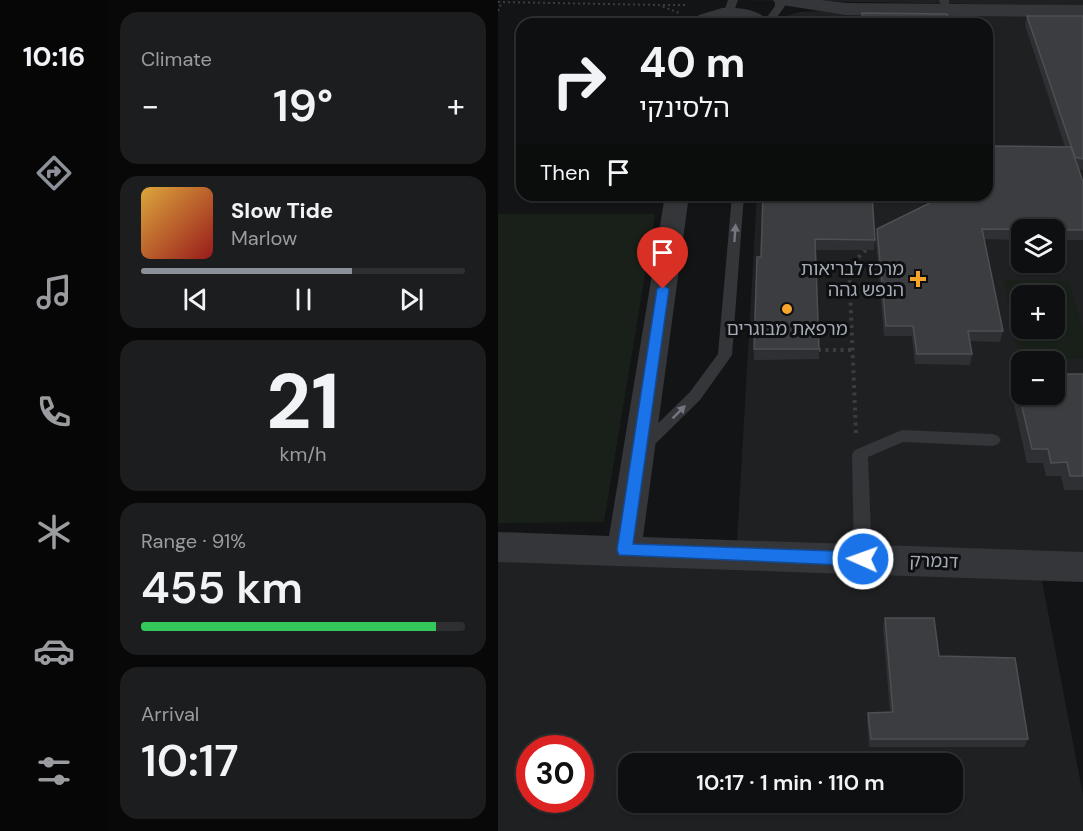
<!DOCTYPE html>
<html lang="en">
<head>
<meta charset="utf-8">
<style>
	body { margin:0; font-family:"DM Sans","Noto Sans Hebrew",sans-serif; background:#1c1d1e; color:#f1f3f6; height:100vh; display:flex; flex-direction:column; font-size:22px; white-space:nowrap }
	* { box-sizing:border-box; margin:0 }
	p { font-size:20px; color:#9b9c9f }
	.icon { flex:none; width:33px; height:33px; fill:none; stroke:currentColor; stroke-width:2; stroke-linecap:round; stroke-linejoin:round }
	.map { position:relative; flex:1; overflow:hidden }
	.side { display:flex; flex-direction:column; gap:12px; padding:12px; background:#080809; width:390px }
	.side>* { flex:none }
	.top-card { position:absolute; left:18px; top:18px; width:477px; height:183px; border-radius:18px; box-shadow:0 2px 4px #0004,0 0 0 2px #2e2f30; background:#0e0f10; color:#f1f3f6; overflow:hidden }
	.controls { position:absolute; left:513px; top:219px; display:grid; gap:12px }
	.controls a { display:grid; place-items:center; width:54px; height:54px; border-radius:12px; background:#0e0f10; box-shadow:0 2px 4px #0004,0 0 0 2px #2e2f30; font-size:30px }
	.speed { position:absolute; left:18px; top:735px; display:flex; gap:12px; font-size:30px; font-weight:700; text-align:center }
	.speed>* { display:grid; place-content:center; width:78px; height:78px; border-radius:50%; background:#0e0f10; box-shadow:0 2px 4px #0004,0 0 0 2px #2e2f30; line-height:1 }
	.speed .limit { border:9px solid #d22; background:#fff; color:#111 }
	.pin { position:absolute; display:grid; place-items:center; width:51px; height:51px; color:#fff; margin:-62px -26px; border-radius:50% 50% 50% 0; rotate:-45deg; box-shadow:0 0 6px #0007 }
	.pin .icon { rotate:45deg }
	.me { position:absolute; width:66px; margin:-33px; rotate:272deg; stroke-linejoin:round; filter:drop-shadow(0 0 4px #0008) }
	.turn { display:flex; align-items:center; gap:21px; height:126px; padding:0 24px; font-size:27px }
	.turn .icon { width:78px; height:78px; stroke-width:2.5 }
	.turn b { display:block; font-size:42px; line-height:51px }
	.then { display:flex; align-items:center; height:57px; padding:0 24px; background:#0003; gap:12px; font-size:22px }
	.big { font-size:45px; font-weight:600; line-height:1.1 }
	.side .tile { flex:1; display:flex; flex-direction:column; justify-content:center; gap:9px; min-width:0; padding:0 21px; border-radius:18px; background:#1c1d1e }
	.side .dial { align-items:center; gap:0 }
	.dial b { font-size:78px; line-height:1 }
	.song { display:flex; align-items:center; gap:18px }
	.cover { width:72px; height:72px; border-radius:9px; background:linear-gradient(135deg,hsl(40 70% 55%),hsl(0 70% 35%)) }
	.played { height:6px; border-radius:3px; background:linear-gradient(90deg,#8c9099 65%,#2e2f30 65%) }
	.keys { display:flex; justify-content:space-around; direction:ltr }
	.heat { display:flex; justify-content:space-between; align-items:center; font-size:33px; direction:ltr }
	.charge { height:9px; border-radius:4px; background:linear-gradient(90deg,#34c759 91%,#2e2f30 0) }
	.trip { position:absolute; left:120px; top:753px; width:345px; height:60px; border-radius:18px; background:#0e0f10; box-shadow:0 2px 4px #0004,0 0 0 2px #2e2f30; font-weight:600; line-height:60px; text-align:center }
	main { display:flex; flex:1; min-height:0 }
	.tabs { display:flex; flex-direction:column; width:108px; justify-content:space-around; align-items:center; background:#060606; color:#9b9c9f }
	.tabs .icon { width:42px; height:42px }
	.tabs .selected { color:#8c9099 }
	.tabs b { font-size:27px; color:#f1f3f6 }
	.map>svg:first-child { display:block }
</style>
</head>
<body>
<main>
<nav class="tabs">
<b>10:16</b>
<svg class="icon selected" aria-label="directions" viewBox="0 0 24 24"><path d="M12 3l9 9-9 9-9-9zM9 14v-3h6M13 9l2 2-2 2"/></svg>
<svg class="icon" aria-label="music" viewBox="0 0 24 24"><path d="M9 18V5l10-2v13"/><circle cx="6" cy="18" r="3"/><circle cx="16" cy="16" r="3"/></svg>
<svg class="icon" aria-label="phone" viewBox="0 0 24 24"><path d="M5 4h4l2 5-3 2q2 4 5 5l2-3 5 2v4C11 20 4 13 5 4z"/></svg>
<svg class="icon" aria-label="climate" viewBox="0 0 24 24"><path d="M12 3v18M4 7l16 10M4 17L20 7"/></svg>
<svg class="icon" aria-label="car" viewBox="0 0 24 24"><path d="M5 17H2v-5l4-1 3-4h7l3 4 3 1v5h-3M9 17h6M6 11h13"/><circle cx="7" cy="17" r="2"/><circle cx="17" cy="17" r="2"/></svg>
<svg class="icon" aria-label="filters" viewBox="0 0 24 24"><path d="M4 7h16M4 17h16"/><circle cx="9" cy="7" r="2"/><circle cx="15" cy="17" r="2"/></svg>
</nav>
<section class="side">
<div class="tile"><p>Climate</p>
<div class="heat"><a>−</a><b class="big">19°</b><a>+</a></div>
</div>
<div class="tile">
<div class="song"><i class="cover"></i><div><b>Slow Tide</b><p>Marlow</p></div></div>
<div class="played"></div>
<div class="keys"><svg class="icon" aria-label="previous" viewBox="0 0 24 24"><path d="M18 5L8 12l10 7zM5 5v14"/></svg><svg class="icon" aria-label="pause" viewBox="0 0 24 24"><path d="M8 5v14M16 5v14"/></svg><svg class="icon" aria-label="next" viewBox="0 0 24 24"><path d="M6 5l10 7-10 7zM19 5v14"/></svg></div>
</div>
<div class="tile dial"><b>21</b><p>km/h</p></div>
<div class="tile"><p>Range · 91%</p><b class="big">455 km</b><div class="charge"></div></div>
<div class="tile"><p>Arrival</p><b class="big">10:17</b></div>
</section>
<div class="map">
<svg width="585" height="831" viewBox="0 0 585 831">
	<rect width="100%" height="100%" fill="#131415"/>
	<path fill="#1f2022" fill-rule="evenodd" d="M243,0H585V6Z
		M323,11L585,14V553L395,547L383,535L355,534L344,545L239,542L259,195H489V24H277L285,17L301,12ZM524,230H556V262H524ZM524,296H556V328H524ZM524,362H556V394H524Z
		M0,548L541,565L585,795V831H0ZM32,748H82V800H32ZM130,764H454V802H130Z"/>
	<path fill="#19201a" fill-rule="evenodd" d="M0,214H157L106,522L0,523Z
		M506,280L571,281L585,330V359L521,357ZM524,296H556V328H524Z"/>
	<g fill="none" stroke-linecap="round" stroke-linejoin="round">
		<path stroke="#3a3d41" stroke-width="2" stroke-dasharray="2 3" stroke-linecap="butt" d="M0,2L161,5L181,13
			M165,5H187
			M0,11L4,2"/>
		<path stroke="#3a3d41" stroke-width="4" stroke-dasharray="3 4.5" stroke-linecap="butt" d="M320,350H355
			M358,433L351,266L370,248"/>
		<path fill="#34363a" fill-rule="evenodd" d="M230,0H240L235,14L230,17L225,14Z
			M277,0H287V6L274,24H264L277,6Z
			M441,0H451V11H445Z
			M234,195H246L234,355L202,400L151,450H141L138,446L141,442L192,392L220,354Z
			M404,430L495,434L500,436L503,440L500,444L495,446L405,442L370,457L374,559L371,564L365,566L359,564L356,559L354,454L357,450Z"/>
		<path fill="#34363a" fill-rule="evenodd" d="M275,0H323L348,3L585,5V17L348,15L284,5L278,4Z
			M224,8C240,7 263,9 273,24H252L243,20L232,19L213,24H192L201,15Z
			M167,195H191L145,537L585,552V582L0,562V532L111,536Z"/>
	</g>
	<path fill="#2f3033" d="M529,16H585V170L581,169L585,182V240H556V230H524V240L486,239L505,331L502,342L472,341L474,354L472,365L417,364L414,336H386L378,240L379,229L567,147L527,25Z
		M265,195L377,240L376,250H318L321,359L256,360V349L263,257Z
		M585,374V490H566L563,476H548L545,463H529L515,400L519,386L524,394Z
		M387,618L441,656L530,739L526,747H371L369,720L370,713L392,712L385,627Z"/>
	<path fill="#3c3d41" stroke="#4c4f53" stroke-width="1.5" d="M364,13L449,14L451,24H365Z
		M529,16H585V159L577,157Z
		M489,146L573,147L585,182V230L484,229L505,331H470L474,354H419L415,326H388L379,229L448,195H489Z
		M265,195H374L377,240L317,239L321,349H256L259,257H263Z
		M556,374H585V476H572L569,462L553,463L550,449H534L519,386H524V394H556Z
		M387,618H436L441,656L517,658L530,739H373L370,713L395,712Z"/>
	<defs><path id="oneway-solid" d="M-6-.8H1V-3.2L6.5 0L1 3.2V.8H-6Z" transform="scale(1.5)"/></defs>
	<g fill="#72767e">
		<use href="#oneway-solid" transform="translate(237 233) rotate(-86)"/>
		<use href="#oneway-solid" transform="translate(181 412) rotate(-45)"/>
	</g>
	<path fill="#1a73e8" stroke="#114b97" stroke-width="1.5" d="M165,285L171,289L135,544L365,552L370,554L372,559L370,564L365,566L121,555L119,550L159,289Z"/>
	<g fill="#f7a52a" stroke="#0e0f10" stroke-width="2">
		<path d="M417 270h6v6h6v6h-6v6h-6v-6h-6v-6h6z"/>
		<circle cx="289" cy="309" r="6"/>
	</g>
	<g text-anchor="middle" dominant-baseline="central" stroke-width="6" stroke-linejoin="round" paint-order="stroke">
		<g font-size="18" fill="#a5abb6" stroke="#0e0f10" text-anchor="end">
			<text x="406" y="269">מרכז לבריאות<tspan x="406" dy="21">הנפש גהה</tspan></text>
			<text x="289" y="329" text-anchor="middle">מרפאת מבוגרים</text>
		</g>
		<g font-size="18" fill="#a5abb6" stroke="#0e0f10">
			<text transform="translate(436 561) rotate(2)">דנמרק</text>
		</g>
	</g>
</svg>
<div class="controls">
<a><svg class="icon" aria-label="layers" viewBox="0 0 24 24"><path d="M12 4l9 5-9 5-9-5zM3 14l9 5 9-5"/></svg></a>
<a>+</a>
<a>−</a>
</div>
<div class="speed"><div class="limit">30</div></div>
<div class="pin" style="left:165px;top:289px;background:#d93025"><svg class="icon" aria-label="arrive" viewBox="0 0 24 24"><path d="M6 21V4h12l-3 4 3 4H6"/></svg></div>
<svg class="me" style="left:365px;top:559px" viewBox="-20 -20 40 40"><circle r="17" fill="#1a73e8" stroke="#fff" stroke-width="3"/><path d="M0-11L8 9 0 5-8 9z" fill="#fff"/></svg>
<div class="trip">10:17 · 1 min · 110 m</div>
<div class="top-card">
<div class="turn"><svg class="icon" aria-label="right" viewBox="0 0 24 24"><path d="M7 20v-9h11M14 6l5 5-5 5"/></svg><div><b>40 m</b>הלסינקי</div></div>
<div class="then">Then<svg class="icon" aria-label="arrive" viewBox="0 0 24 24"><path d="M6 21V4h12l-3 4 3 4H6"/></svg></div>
</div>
</div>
</main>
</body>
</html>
